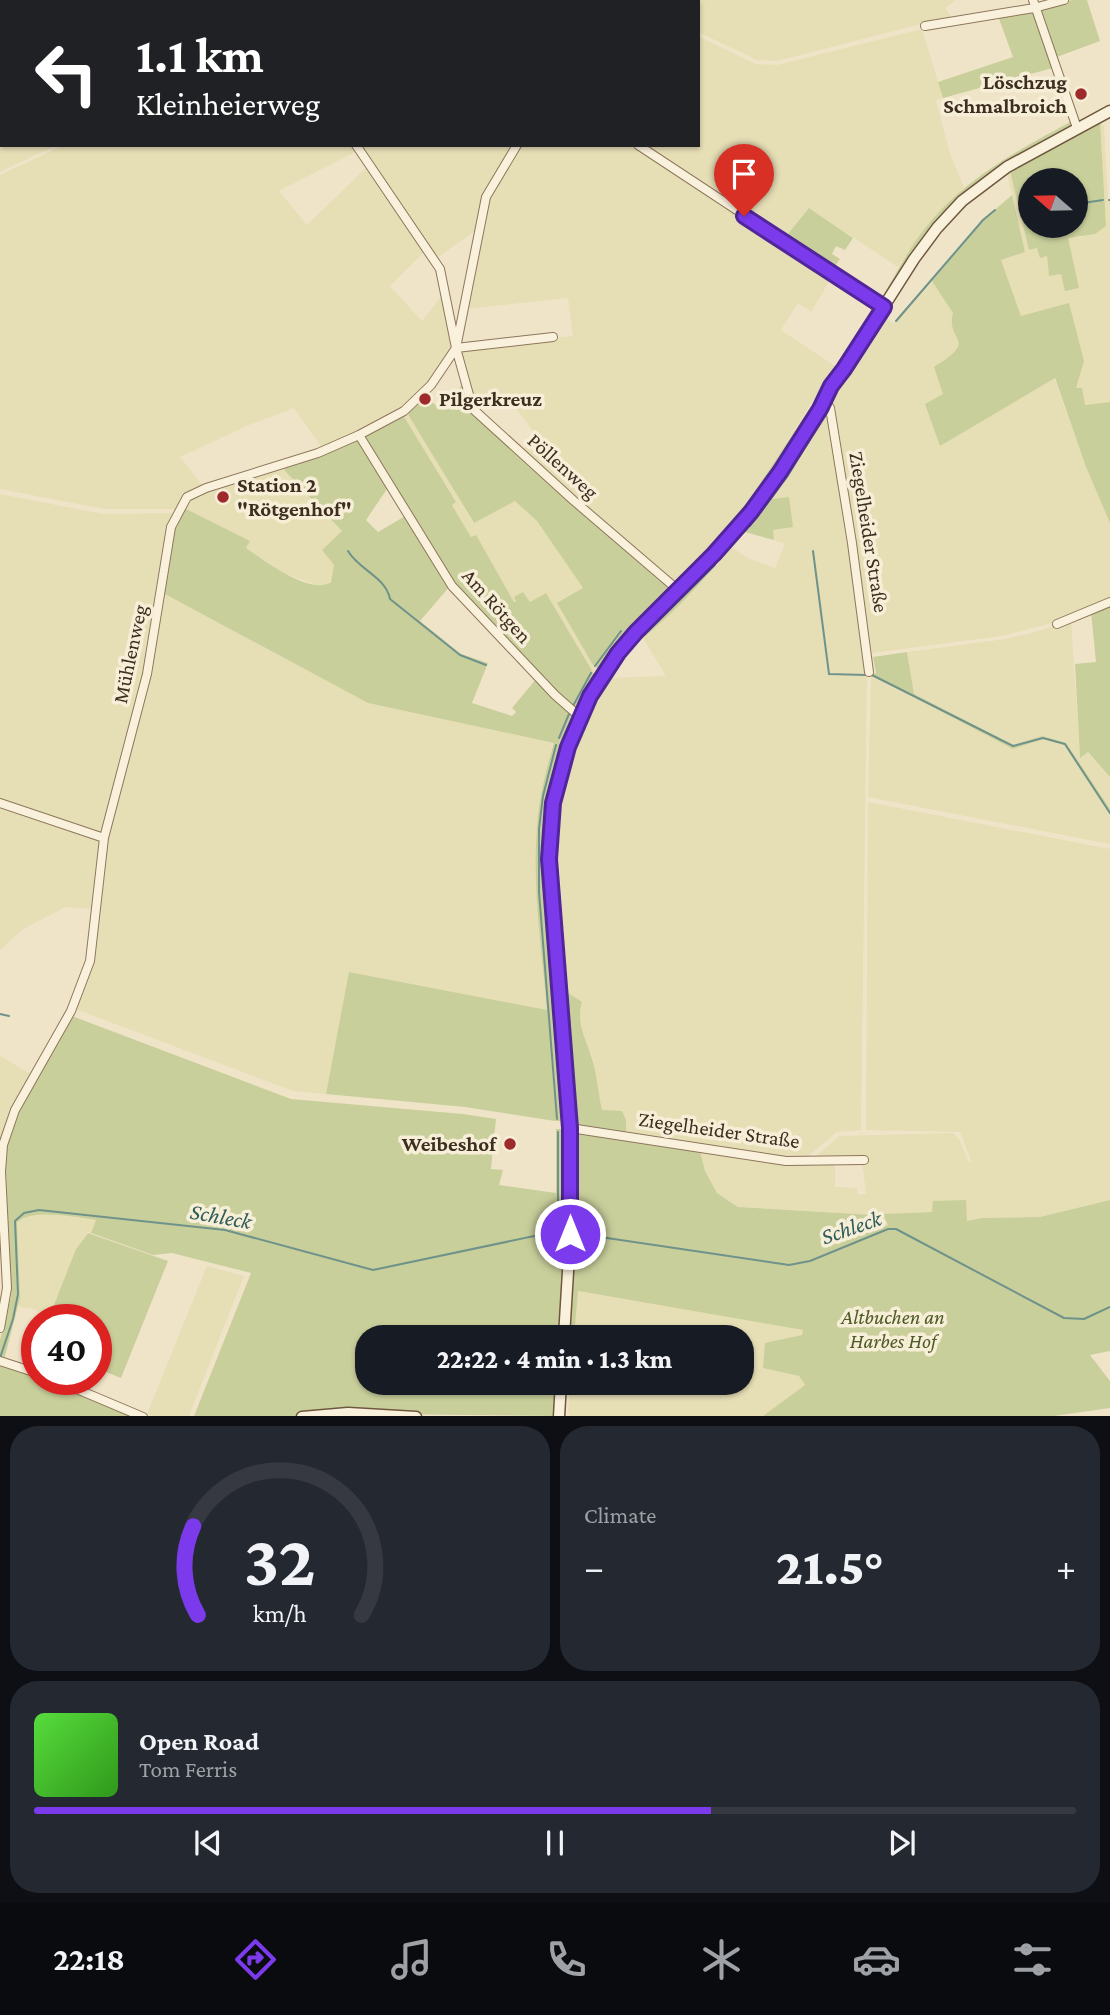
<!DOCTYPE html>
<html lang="en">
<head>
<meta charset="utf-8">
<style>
	body { margin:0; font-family:"Crimson Pro",serif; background:#242831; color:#f1f3f6; height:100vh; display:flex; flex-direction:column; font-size:26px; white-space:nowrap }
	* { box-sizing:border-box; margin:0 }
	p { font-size:23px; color:#9ea1a6 }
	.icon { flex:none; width:38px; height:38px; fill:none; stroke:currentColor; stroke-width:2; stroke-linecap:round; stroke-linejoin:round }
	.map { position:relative; height:1416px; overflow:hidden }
	.panel { display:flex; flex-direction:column; gap:10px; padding:10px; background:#0d0f14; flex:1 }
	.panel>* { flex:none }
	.top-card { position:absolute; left:0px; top:0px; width:700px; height:147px; box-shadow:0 2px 5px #0004; background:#202124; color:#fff; overflow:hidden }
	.needle { width:46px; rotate:290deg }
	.buttons { position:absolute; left:1018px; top:168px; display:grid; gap:14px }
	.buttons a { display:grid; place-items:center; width:70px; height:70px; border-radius:50%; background:#171b24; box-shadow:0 2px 5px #0004; font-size:35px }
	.speed { position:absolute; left:21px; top:1304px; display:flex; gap:14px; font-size:35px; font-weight:700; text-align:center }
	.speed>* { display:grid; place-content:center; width:91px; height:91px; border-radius:50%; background:#171b24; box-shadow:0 2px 5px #0004; line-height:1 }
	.speed .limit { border:10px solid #d22; background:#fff; color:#111 }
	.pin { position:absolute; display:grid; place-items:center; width:60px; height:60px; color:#fff; margin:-72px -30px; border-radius:50% 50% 50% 0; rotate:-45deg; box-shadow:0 0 7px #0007 }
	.pin .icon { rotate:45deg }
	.me { position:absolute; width:77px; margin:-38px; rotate:0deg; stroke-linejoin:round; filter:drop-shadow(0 0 5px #0008) }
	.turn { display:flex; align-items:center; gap:24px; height:147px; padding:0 21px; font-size:32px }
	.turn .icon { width:91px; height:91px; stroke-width:2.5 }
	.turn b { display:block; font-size:49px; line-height:60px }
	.big { font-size:52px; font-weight:800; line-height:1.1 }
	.panel .tile { flex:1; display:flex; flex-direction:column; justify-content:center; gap:10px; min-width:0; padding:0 24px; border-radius:28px; background:#242831 }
	.panel .dial { align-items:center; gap:0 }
	.dial svg { height:182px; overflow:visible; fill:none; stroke:#363941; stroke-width:7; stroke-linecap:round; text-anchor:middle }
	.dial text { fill:#f1f3f6; stroke:none }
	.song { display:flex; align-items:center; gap:21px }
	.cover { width:84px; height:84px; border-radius:10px; background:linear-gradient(135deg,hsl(110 70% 55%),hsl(110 70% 35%)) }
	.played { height:7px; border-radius:4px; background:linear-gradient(90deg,#7c3aed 65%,#363941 65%) }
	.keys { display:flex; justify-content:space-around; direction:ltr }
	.heat { display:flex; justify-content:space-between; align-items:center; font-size:38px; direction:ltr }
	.panel .tiles { flex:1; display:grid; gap:10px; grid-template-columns:1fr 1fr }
	.tile:last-child { grid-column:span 2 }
	.trip { position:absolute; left:355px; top:1325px; width:399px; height:70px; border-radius:28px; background:#171b24; box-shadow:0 2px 5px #0004; font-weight:800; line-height:70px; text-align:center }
	.menu { display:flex; height:112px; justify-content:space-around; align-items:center; background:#090b0e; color:#9ea1a6 }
	.menu .icon { width:49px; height:49px }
	.menu .current { color:#7c3aed }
	.menu b { font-size:32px; color:#f1f3f6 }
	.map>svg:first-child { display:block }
</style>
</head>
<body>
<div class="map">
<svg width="1110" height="1417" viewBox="0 0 1110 1417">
	<rect width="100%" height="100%" fill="#f0e4c8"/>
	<path fill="#e6deb5" d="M0,0H172L2,2V145H57L0,172Z
		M663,0H956L945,8L952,18L921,24L777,61L757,60L698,32V2H661Z
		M922,29L943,98L936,100L950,154L964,187L926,227L898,267L809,208L783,240L641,145H698V36L756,64L777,65Z
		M1100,122L1104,127L1108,201H1110V402L1084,405L1076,389L1021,316L1001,260L1025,252L1007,173L1011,171L1029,250L1038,248L1047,256L1049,276L1068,237H1082L1106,226Z
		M64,145H354L357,151L279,191L307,225L368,166L425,251L390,286L422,321L443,294L454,339L441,367L429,382L400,409L322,448L294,408L249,425L180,457L203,486L185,496L176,509H104L0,489V175Z
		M360,145H504L511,149L476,230L437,258Z
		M520,145H633L832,277L811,312L798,303L781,330L835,366L749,500L727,527L674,582L522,449L540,440L514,406L476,407L459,349L573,336L568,298L466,309L489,199Z
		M933,281L953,313L955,332L960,340L943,394L939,446L1054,378L1086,467L1110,523V600L1057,622L1001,636L872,653L832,400L884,316L892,323L897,322Z
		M408,412L473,523L515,501L537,521L583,588L593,664L596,669L594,674L546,593L530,602L523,592L514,602L475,535L471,537L452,504L456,502L403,415Z
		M829,412L850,544L867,674L830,673L812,550L828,675L867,676L861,1130L837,1132L805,1159H786L626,1134L602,1111L591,1054L586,1045L579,1015L582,1003L568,993L558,845L562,799L567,775L582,730L607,678L666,676L643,638L716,566L730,546L747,558L775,568L785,544L774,540L773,530L793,526L773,500Z
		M284,466L285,471L342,531L322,550L334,565L333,578L326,585H317L285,574L246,548L250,541L184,508L189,501L207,491Z
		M0,494L103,514L173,513L169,526L144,673L101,833L0,799Z
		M163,593L368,703L555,743L541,795L537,829V892L548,1011L350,972L326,1094L293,1091L75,1009L93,961L107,834Z
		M1071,620L1080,757L1087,752L1110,777V809L1066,743L1042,736L1013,745L914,694L907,652L1006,639L1038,631Z
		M871,677H875L1013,748L1043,739L1064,745L1110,815V844L868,797Z
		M868,802L1110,849V1200L1040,1217L982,1218L966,1221L933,1201V1212L883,1214L888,1225L879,1228L874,1215L738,1207L717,1193L705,1171L700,1151L786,1164H835V1187L857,1188L858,1194H866L862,1159L814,1158L839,1136L953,1133L959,1139L969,1162L972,1163L960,1132L866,1130Z
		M0,806L97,839L99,843L92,909L66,907L23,929L0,950Z
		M0,1056L31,1074L11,1110L0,1144Z
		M45,1214L96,1220L91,1233L88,1232L76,1249L50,1315L30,1308L19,1307L17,1222L22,1218Z
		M207,1266L244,1276L189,1416H153L147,1414Z
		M577,1291L803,1330V1335L763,1368L799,1376L805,1385L763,1416L570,1417L568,1411L570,1383L742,1382V1337H574Z"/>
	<path fill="#c9cf9b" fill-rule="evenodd" d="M1072,0H1087L1100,41L1054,58L1037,10Z
		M1033,11L1053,68L943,98L938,82L1013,57L998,16Z
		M1072,121V126L966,193L884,302L879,303C895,276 906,252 926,227C965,178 1018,150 1072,121Z
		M1096,122H1100L1106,226L1095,234L1068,238L1079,288L1065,291L1061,274L1049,276L1047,256L1040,258L1037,248L1029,250L1010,171C953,203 918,263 884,316L882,315C898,289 913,262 932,239C974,183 1036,154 1096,122ZM1031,180H1076V226H1031Z
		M1012,195L1025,252L1001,260L1021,316L1069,303L1084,361L1076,388H1082L1085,405L1110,402V523L1086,467L1055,378L940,446L925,404L943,394L934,367C981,338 945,343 953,313L932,281L897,322L895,321L983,220Z
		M809,208L853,238L845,250L836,246L832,254L840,259L831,272L783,240Z
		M877,306L878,310L749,510L680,584L674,582L727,527L749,500Z
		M463,384L469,411L508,444L569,502L669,586L671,591L602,673L593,665L557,603L583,588L537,521L515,501L474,523L409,416L408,412L425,396L440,409Z
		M825,406L829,413L773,499L789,497L793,527L773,530L774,540L741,531C710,575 672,617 629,649L644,628L706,567Z
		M403,415L456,502L452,505L471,537L476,535L514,602L516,601L514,597L523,592L530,602L546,593L597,679L579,710L573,709L455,587L364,436Z
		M357,439L389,486L366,520L378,532L407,515L450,586L420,621L461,654L488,663L472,703L512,716L516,712L512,708L537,678L576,718L566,739L561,740L559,743L563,747L551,799L566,1117L563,1121H555L465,1107L326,1094L349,972L547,1010C542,950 532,888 537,827C539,798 546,770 554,743L368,703L163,593L175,527L184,508L250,541L246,548C264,560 310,596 331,582L334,565L322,550L342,531L285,471L284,466Z
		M1110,604V777L1088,752L1080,758L1075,664L1096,662L1091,612Z
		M907,652L914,694L1013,745L1042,736L1066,743L1110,809V815L1064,745L1043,739L1013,749L876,677H871V674L876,673L873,657Z
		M607,678C583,723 564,770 559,821C553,877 564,937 568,993L582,1002C576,1022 585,1037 591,1056C597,1073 598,1093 602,1110L622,1111L626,1120V1134L576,1126L572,1120L553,865C553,818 559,768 580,726C588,710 598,694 607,678Z
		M72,1016L291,1099L463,1114L496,1119L491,1169L503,1170L499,1185L556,1193V1129H564L567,1217L561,1337H368V1382L559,1383L554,1416L305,1413L293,1417L194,1416L251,1273L172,1253L153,1255L91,1233L96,1220C75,1217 33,1208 17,1222L20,1298L3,1364L134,1416L0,1417V1340L11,1297L5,1150L17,1112Z
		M574,1133L700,1151L705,1171L717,1193L738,1207L874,1215L880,1228L888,1225L883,1214L932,1212L933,1201L966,1200L967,1221L982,1218L1040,1217L1110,1200V1351L1090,1355L1110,1381V1408L1047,1417L763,1416L805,1385L799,1376L763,1368L765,1343L802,1335L803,1330L578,1291L574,1337H567Z
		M88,1233L168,1261L121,1378L96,1368V1320L60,1319L50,1315L76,1249Z"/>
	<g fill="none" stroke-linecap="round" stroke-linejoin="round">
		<path stroke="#6f938a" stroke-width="2" d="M1109,200H1110
			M1076,204L1103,200
			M1020,211L1031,210
			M896,321L983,220L995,210
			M750,526L787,477L826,413
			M348,551C359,570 386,577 390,599L460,655L486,665
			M813,551L829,674L866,675
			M644,635L715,565
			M595,666L621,631
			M872,675L1013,746L1043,738L1065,744L1110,813
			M573,706L591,673
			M559,738L569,714
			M556,745L543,796L539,829V892L557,1119
			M0,1014L9,1016
			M580,1234L789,1265L810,1261L888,1229H896L1064,1318L1084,1319L1110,1307
			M0,1358L13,1319L18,1294L15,1221L24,1213L39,1210L225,1230L373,1270L558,1231V1132"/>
		<defs>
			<path id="street" d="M250,0L253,2
				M382,0L386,2
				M1033,0L1077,128
				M276,2L280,0
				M657,2L659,0
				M925,26L1034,8L1064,0
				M356,145L440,269L456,348L473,409L573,500L678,590
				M638,145L884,307
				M456,348L553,337
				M824,400L830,408L852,543L869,672
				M359,435L452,586L555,695L580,717
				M1057,624L1110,602
				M0,803L104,838
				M570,1128L786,1161L864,1160
				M0,1328L7,1288L1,1172L3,1145L15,1110L71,1011L90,961L104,838L147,674L171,527L187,497L206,488L318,453L359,435L404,411L431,385L456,348L486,197L517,145
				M0,1361L37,1373
				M53,1379L143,1417"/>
			<path id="secondary" d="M564,1337L570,1239V1128L551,904L549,843L553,803L560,772L580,717L601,679L630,639L714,554L751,512L780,472L819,409L831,386L844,369L914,259L937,228L962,201L1007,167L1110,111
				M302,1417L348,1413L416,1417
				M559,1417L561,1382"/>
		</defs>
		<use href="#street" stroke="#8d765c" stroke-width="10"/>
		<use href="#secondary" stroke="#6f573f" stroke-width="13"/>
		<use href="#street" stroke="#faf1dc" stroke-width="8"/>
		<use href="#secondary" stroke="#faf1dc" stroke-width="10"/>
	</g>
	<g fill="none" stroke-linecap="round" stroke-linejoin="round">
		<defs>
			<path id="route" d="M570,1234V1128L549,859L553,803L568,747L590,696L618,653L636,632L714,554L751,512L780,472L820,409L831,386L844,369L884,307L744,216"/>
		</defs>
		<use href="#route" stroke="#51269a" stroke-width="18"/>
		<use href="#route" stroke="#7c3aed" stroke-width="12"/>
	</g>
	<g fill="#9e2a2b" stroke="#f7eed8" stroke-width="2.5">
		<circle cx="1081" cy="94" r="7"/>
		<circle cx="425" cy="399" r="7"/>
		<circle cx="223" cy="497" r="7"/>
		<circle cx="510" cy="1144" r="7"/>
	</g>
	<g text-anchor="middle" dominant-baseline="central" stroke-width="7" stroke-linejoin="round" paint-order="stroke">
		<g font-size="21" font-weight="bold" fill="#3d2e20" stroke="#f7eed8" text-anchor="end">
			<text x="1067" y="82">Löschzug<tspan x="1067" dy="24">Schmalbroich</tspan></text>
			<text x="439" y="399" text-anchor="start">Pilgerkreuz</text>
			<text x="237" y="485" text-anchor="start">Station 2<tspan x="237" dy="24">"Rötgenhof"</tspan></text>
			<text x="496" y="1144">Weibeshof</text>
		</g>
		<g font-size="21" fill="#3d2e20" stroke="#f7eed8">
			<text transform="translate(563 466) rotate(42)">Pöllenweg</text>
			<text transform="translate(869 532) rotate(81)">Ziegelheider Straße</text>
			<text transform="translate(497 606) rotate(48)">Am Rötgen</text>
			<text transform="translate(130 654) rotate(-78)">Mühlenweg</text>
			<text transform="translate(719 1130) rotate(8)">Ziegelheider Straße</text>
		</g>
		<g font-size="21" font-style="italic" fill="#4d5a26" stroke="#f7eed8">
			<text x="893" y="1317">Altbuchen an<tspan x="893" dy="24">Harbes Hof</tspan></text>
		</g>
		<g font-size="23" font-style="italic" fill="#2f5d5a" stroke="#f7eed8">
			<text transform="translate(221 1216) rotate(10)">Schleck</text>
			<text transform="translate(851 1227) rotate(-19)">Schleck</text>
		</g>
	</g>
</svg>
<div class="buttons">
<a><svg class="needle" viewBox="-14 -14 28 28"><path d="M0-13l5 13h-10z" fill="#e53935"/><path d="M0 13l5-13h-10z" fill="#9ea1a6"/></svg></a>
</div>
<div class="speed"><div class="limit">40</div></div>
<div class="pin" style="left:744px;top:216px;background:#d93025"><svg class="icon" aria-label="arrive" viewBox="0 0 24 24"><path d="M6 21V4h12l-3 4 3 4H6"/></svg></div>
<svg class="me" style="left:570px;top:1234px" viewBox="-20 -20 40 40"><circle r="17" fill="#7c3aed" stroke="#fff" stroke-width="3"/><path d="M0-11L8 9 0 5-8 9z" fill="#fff"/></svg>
<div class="trip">22:22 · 4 min · 1.3 km</div>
<div class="top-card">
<div class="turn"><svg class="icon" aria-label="left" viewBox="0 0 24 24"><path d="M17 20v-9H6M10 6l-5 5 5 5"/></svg><div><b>1.1 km</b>Kleinheierweg</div></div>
</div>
</div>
<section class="panel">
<div class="tiles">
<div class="tile dial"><svg viewBox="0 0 100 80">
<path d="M14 69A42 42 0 1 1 86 69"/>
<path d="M14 69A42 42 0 0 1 12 30" stroke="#7c3aed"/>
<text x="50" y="56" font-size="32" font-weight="700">32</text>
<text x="50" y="72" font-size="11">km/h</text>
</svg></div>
<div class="tile"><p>Climate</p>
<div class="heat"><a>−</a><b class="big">21.5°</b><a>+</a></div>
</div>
<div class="tile">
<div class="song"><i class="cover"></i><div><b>Open Road</b><p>Tom Ferris</p></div></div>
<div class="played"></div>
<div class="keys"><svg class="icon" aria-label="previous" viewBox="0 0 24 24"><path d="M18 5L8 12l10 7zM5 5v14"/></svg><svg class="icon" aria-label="pause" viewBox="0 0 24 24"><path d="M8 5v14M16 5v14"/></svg><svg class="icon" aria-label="next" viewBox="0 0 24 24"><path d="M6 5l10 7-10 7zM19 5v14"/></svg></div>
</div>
</div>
</section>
<nav class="menu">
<b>22:18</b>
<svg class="icon current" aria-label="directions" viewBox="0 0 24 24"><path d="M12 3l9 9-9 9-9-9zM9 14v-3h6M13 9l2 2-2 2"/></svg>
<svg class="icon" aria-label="music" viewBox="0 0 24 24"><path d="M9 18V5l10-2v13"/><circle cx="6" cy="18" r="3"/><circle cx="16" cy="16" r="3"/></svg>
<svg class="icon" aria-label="phone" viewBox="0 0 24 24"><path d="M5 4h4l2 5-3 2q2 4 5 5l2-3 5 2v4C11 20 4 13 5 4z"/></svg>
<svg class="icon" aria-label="climate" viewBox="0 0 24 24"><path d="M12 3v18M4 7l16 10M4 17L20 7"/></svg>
<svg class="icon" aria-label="car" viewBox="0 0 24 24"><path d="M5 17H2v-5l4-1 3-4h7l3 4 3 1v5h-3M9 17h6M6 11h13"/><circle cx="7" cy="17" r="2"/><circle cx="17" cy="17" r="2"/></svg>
<svg class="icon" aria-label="filters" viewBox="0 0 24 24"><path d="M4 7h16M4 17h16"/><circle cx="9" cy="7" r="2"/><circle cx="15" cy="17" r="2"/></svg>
</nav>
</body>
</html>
